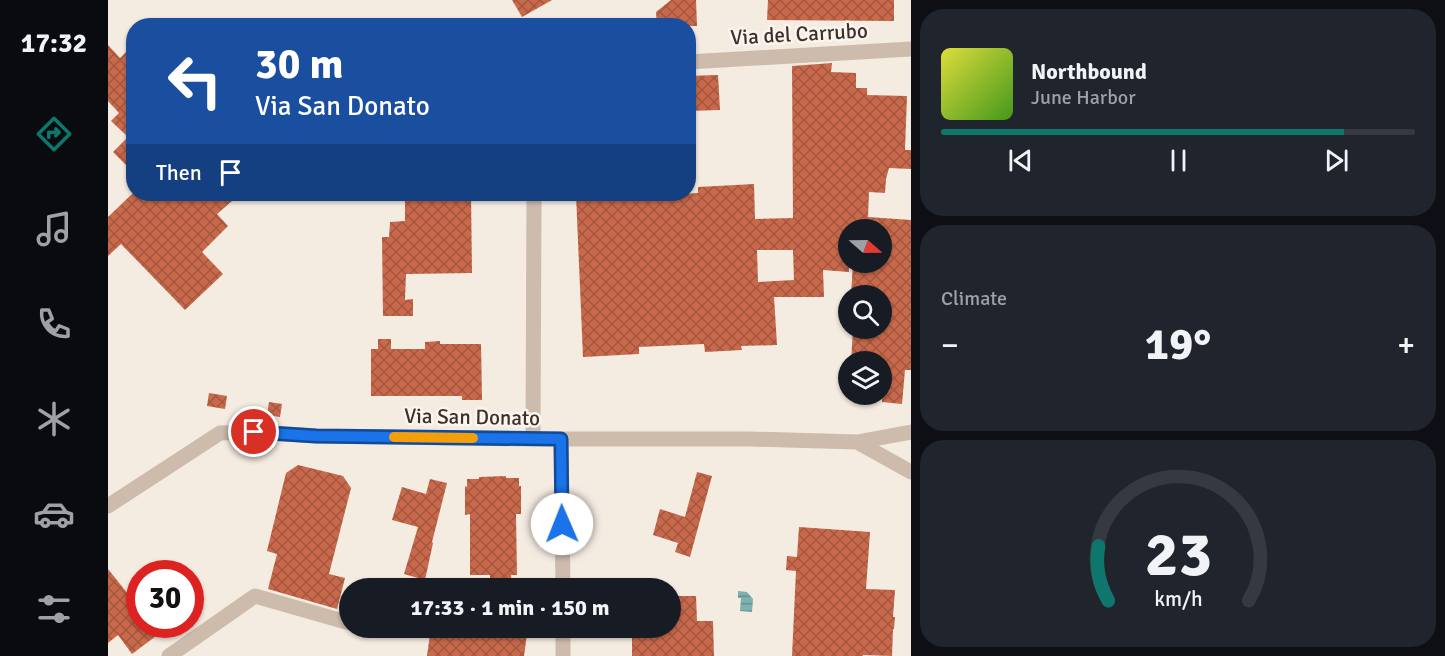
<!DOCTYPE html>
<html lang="en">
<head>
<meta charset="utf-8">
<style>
	body { margin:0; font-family:Signika,sans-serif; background:#20242c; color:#f1f3f6; height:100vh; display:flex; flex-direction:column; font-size:22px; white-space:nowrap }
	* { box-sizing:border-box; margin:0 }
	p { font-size:20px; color:#9ea1a6 }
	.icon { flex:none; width:33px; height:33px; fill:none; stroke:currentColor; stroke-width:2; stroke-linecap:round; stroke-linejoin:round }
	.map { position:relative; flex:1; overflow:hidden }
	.details { display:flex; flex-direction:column; gap:9px; padding:9px; background:#0d0f14; width:534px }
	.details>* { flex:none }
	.banner { position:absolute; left:18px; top:18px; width:570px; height:183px; border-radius:24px; box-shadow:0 2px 4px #0004; background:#1a4fa0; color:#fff; overflow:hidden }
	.needle { width:39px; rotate:110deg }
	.controls { position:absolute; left:730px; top:219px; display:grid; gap:12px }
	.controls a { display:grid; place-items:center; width:54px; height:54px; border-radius:50%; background:#171b24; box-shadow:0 2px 4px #0004; font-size:30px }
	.speed { position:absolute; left:18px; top:560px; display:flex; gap:12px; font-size:30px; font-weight:700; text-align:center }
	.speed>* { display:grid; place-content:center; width:78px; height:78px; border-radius:50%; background:#171b24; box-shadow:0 2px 4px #0004; line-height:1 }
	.speed .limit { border:9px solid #d22; background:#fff; color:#111 }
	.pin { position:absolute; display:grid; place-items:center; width:51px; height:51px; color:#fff; margin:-26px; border:3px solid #fff; border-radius:50%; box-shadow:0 2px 6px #0007 }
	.me { position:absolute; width:66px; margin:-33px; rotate:359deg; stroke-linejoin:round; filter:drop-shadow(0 0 4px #0008) }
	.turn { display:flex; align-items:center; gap:21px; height:126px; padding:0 30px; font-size:27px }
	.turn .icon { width:78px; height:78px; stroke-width:2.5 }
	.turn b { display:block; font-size:42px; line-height:51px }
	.then { display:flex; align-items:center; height:57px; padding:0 30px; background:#0003; gap:12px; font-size:22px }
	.big { font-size:45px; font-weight:700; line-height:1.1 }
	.details .tile { flex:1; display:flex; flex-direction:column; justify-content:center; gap:9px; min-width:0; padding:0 21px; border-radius:24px; background:#20242c }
	.details .dial { align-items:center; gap:0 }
	.dial svg { height:156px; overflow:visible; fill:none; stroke:#363941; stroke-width:7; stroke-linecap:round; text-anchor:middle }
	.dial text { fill:#f1f3f6; stroke:none }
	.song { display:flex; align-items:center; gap:18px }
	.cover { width:72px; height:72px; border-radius:9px; background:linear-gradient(135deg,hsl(60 70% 55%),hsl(100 70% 35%)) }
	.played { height:6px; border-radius:3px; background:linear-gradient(90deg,#0f766e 85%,#363941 85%) }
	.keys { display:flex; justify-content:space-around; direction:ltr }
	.heat { display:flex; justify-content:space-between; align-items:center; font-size:33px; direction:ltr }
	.trip { position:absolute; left:231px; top:578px; width:342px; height:60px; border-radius:30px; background:#171b24; box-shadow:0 2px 4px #0004; font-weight:700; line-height:60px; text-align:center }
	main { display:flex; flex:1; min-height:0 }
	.menu { display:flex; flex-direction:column; width:108px; justify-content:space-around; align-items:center; background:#090b0e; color:#9ea1a6 }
	.menu .icon { width:42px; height:42px }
	.menu .selected { color:#0f766e }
	.menu b { font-size:27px; color:#f1f3f6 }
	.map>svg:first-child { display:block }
</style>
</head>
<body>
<main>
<nav class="menu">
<b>17:32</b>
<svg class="icon selected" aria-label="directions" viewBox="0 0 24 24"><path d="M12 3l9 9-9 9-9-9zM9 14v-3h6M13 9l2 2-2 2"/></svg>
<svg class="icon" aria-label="music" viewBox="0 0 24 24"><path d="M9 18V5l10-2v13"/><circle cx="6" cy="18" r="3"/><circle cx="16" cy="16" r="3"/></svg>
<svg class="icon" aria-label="phone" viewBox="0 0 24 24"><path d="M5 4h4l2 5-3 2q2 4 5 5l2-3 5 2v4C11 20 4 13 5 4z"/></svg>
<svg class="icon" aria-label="climate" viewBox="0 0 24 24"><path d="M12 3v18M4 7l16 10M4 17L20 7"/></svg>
<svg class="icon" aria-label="car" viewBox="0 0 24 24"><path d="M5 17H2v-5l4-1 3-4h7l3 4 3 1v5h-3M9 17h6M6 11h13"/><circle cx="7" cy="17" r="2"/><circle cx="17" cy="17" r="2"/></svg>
<svg class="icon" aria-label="filters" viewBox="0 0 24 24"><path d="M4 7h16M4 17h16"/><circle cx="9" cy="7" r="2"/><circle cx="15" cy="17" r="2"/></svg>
</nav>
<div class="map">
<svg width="803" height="656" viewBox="0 0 803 656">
	<defs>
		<pattern id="water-rules" width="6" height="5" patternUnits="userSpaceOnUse" patternTransform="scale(1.5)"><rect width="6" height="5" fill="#7fb0b2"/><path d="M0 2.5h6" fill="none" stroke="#699091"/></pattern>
		<pattern id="building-cross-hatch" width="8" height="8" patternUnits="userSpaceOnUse" patternTransform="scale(1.5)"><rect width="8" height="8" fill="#c8694b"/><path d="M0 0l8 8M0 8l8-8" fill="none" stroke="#a4573f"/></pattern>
	</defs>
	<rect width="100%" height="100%" fill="#f4ebe1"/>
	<path fill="url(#water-rules)" d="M630,591L639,592L645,599L644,612L632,611L633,598H630Z"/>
	<path fill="url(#building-cross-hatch)" fill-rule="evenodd" d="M404,0H444L414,17Z
		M563,0H588L589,26H549L548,12Z
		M660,0H786V21L659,20Z
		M26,44V173L5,152L20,137L3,121L11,113L0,101V45L12,58Z
		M724,63L723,72L748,73V88H759V95L799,96L797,150H803V169L781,168L778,179L777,193L761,192L760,217L803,220V370H797L794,404L774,402V362H743L745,328H774V296H743L745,262H774V230H741V272L715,270L716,297H666L669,345L633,346L634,350L597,352L596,344L531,347V354L475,357L468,194H524L525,197L590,193V187L646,184L647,219L685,218L684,66ZM649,250H685L686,280L650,282Z
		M610,75L612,110L580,111V76Z
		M24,194H132L109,214L120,226L94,252L115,274L77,310L13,244L0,256V217Z
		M297,194H363L364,273L298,274L297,300L305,299V316H275L274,237H281L282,222L297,221Z
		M270,339H283V349H317V342L332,341V344H373L374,400H354V396H263V349H270Z
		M101,393L119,396L117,409L99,406Z
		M161,402L174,404L172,417L159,415Z
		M190,465L235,476L243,488L221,574L237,578L229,609L160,589L169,554L159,551L178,473Z
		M589,472L604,476L582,557L567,552L570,543L545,535L552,509L577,517Z
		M398,476V478H411V486H413V514H408L409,575H403L404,588H382V575H362V514L357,515V486L359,487V479H371V477Z
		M322,479L339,483L324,542L325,543L317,580L296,574L310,527L284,520L294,487L318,494Z
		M691,527L762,532L758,589L787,590L785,617H787L786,629H785L784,656L755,655V656H684L688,571L678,570L679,556L689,557Z
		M0,569L32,609V624H64L24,654L10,635L0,643Z
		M562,596H588L589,621H605L606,656H524V627H562Z
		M323,627H420L416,656H319Z"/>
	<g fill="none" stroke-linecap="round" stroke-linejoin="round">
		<path stroke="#cdbbac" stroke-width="15" d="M580,62L803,49
			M425,439L426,194
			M453,439L455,588
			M749,442L803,472
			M0,506L112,433L146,432L208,436L425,439H641L749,442L803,432
			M455,627V656
			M61,656L147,596L238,622"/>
	</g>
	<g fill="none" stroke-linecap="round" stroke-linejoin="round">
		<defs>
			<path id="route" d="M146,432L208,436L453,439L454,524"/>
		</defs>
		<use href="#route" stroke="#114b97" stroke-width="15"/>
		<use href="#route" stroke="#1a73e8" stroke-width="10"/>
		<path stroke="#f59e0b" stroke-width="10" d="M286,437L365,438"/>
	</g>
	<g text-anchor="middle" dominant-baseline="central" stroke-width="5" stroke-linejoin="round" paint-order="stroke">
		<g font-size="21" fill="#3b302b" stroke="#fbf5ee">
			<text transform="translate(691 34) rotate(-3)">Via del Carrubo</text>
			<text transform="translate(364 417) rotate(1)">Via San Donato</text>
		</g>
	</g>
</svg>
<div class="controls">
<a><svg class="needle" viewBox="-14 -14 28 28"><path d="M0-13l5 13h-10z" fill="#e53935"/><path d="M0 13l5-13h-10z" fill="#9ea1a6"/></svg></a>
<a><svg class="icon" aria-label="search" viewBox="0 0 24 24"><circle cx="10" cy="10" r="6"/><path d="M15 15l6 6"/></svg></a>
<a><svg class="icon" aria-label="layers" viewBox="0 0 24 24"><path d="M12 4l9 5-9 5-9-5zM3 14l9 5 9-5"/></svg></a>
</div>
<div class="speed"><div class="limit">30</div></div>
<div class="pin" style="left:146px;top:432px;background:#d93025"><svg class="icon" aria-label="arrive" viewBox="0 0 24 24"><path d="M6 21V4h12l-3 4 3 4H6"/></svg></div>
<svg class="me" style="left:454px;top:524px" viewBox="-20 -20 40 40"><circle r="19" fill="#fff"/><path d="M0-13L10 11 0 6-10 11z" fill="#1a73e8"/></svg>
<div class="trip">17:33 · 1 min · 150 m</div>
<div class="banner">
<div class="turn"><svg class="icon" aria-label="left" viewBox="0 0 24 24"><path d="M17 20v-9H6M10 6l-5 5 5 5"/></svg><div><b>30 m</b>Via San Donato</div></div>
<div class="then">Then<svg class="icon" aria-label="arrive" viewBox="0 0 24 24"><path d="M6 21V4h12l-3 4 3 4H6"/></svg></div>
</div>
</div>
<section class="details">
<div class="tile">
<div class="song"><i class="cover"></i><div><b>Northbound</b><p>June Harbor</p></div></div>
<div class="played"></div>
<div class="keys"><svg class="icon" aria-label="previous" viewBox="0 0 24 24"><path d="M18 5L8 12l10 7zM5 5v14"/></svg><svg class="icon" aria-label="pause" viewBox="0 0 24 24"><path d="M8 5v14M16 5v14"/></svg><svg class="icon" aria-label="next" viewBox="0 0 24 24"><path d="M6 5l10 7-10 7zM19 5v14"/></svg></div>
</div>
<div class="tile"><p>Climate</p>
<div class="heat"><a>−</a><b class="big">19°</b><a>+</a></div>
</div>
<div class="tile dial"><svg viewBox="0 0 100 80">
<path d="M14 69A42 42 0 1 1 86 69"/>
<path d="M14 69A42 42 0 0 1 9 41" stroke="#0f766e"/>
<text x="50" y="56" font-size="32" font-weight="700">23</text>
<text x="50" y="72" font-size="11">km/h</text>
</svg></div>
</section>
</main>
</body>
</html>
